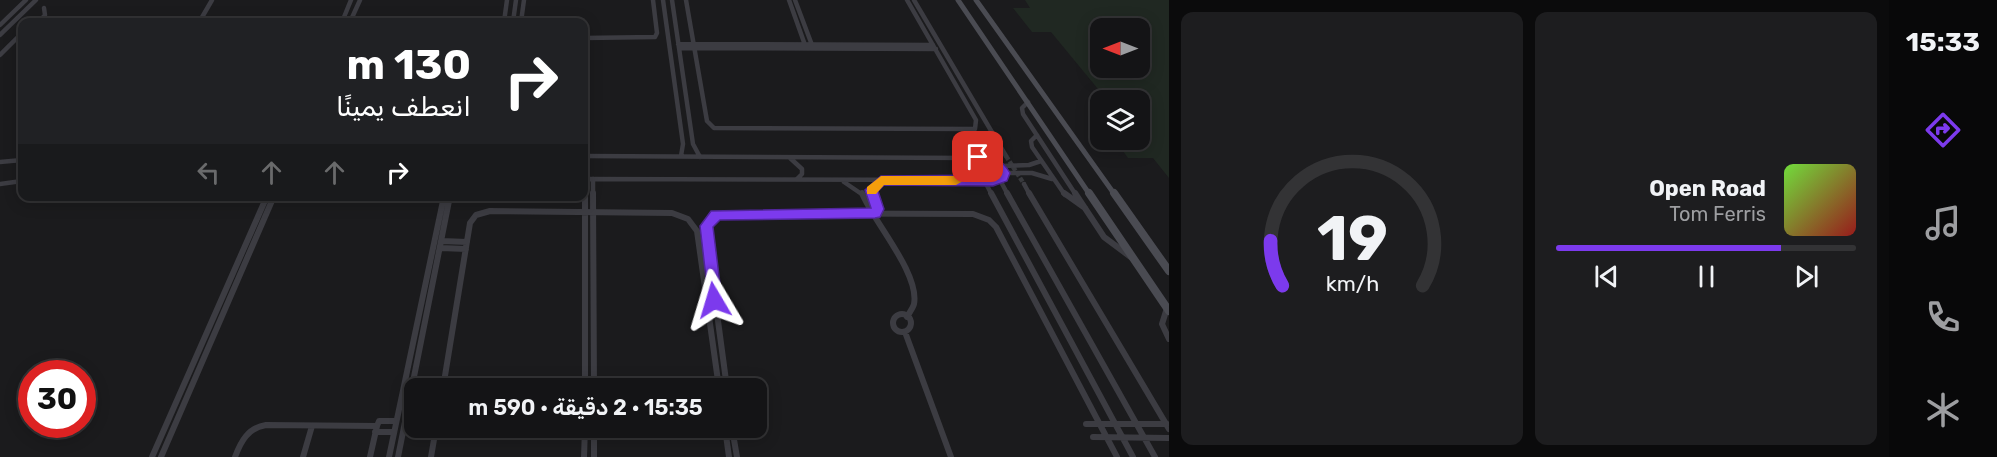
<!DOCTYPE html>
<html lang="ar">
<head>
<meta charset="utf-8">
<style>
	body { margin:0; font-family:Rubik,"Noto Naskh Arabic",sans-serif; background:#1d1d1f; color:#f1f3f6; direction:rtl; height:100vh; display:flex; flex-direction:column; font-size:22px; white-space:nowrap }
	* { box-sizing:border-box; margin:0 }
	p { font-size:20px; color:#9d9ea1 }
	.icon { flex:none; width:33px; height:33px; fill:none; stroke:currentColor; stroke-width:2; stroke-linecap:round; stroke-linejoin:round }
	.map { position:relative; flex:1; overflow:hidden; direction:ltr }
	.panel { display:flex; flex-direction:column; gap:12px; padding:12px; background:#0b0b0c; width:720px }
	.panel>* { flex:none }
	.banner { position:absolute; left:18px; top:18px; width:570px; height:183px; border-radius:12px; box-shadow:0 3px 15px #0003,0 0 0 2px #333335; direction:rtl; background:#202124; color:#fff; overflow:hidden }
	.needle { width:39px; rotate:270deg }
	.fabs { position:absolute; left:1090px; top:18px; display:grid; gap:12px }
	.fabs a { display:grid; place-items:center; width:60px; height:60px; border-radius:12px; background:#141416; box-shadow:0 3px 15px #0003,0 0 0 2px #333335; font-size:30px }
	.speed { position:absolute; left:18px; top:360px; display:flex; gap:12px; font-size:30px; font-weight:700; text-align:center }
	.speed>* { display:grid; place-content:center; width:78px; height:78px; border-radius:50%; background:#141416; box-shadow:0 3px 15px #0003,0 0 0 2px #333335; line-height:1 }
	.speed .limit { border:9px solid #d22; background:#fff; color:#111 }
	.pin { position:absolute; display:grid; place-items:center; width:51px; height:51px; color:#fff; margin:-26px; border-radius:12px; box-shadow:0 3px 9px #0006 }
	.me { position:absolute; width:66px; margin:-33px; rotate:353deg; stroke-linejoin:round; filter:drop-shadow(0 0 4px #0008) }
	.turn { display:flex; align-items:center; gap:21px; height:126px; padding:0 18px; font-size:27px }
	.turn .icon { width:78px; height:78px; stroke-width:2.5 }
	.turn b { display:block; font-size:42px; line-height:51px }
	.lanes { display:flex; align-items:center; height:57px; padding:0 18px; background:#0003; justify-content:center; gap:30px; direction:ltr }
	.lanes .off { opacity:.35 }
	.panel .card { flex:1; display:flex; flex-direction:column; justify-content:center; gap:9px; min-width:0; padding:0 21px; border-radius:12px; background:#1d1d1f }
	.panel .dial { align-items:center; gap:0 }
	.dial svg { height:156px; overflow:visible; fill:none; stroke:#333335; stroke-width:7; stroke-linecap:round; text-anchor:middle }
	.dial text { fill:#f1f3f6; stroke:none }
	.song { display:flex; align-items:center; gap:18px }
	.cover { width:72px; height:72px; border-radius:9px; background:linear-gradient(135deg,hsl(100 70% 55%),hsl(0 70% 35%)) }
	.played { height:6px; border-radius:3px; background:linear-gradient(90deg,#7c3aed 75%,#333335 75%) }
	.keys { display:flex; justify-content:space-around; direction:ltr }
	.panel .tiles { flex:1; display:grid; gap:12px; grid-template-columns:repeat(2,1fr) }
	.trip { position:absolute; left:404px; top:378px; width:363px; height:60px; border-radius:12px; background:#141416; box-shadow:0 3px 15px #0003,0 0 0 2px #333335; font-weight:600; line-height:60px; text-align:center; direction:rtl }
	main { display:flex; flex:1; min-height:0 }
	.tab-bar { display:flex; flex-direction:column; width:108px; justify-content:space-around; align-items:center; background:#080809; color:#9d9ea1 }
	.tab-bar .icon { width:42px; height:42px }
	.tab-bar .on { color:#7c3aed }
	.tab-bar b { font-size:27px; color:#f1f3f6 }
	.map>svg:first-child { display:block }
</style>
</head>
<body>
<main>
<nav class="tab-bar">
<b>15:33</b>
<svg class="icon on" aria-label="directions" viewBox="0 0 24 24"><path d="M12 3l9 9-9 9-9-9zM9 14v-3h6M13 9l2 2-2 2"/></svg>
<svg class="icon" aria-label="music" viewBox="0 0 24 24"><path d="M9 18V5l10-2v13"/><circle cx="6" cy="18" r="3"/><circle cx="16" cy="16" r="3"/></svg>
<svg class="icon" aria-label="phone" viewBox="0 0 24 24"><path d="M5 4h4l2 5-3 2q2 4 5 5l2-3 5 2v4C11 20 4 13 5 4z"/></svg>
<svg class="icon" aria-label="climate" viewBox="0 0 24 24"><path d="M12 3v18M4 7l16 10M4 17L20 7"/></svg>
</nav>
<section class="panel">
<div class="tiles">
<div class="card">
<div class="song"><i class="cover"></i><div><b>Open Road</b><p>Tom Ferris</p></div></div>
<div class="played"></div>
<div class="keys"><svg class="icon" aria-label="previous" viewBox="0 0 24 24"><path d="M18 5L8 12l10 7zM5 5v14"/></svg><svg class="icon" aria-label="pause" viewBox="0 0 24 24"><path d="M8 5v14M16 5v14"/></svg><svg class="icon" aria-label="next" viewBox="0 0 24 24"><path d="M6 5l10 7-10 7zM19 5v14"/></svg></div>
</div>
<div class="card dial"><svg viewBox="0 0 100 80">
<path d="M14 69A42 42 0 1 1 86 69"/>
<path d="M14 69A42 42 0 0 1 8 46" stroke="#7c3aed"/>
<text x="50" y="56" font-size="32" font-weight="700">19</text>
<text x="50" y="72" font-size="11">km/h</text>
</svg></div>
</div>
</section>
<div class="map">
<svg width="1169" height="457" viewBox="0 0 1169 457">
	<rect width="100%" height="100%" fill="#1b1b1d"/>
	<path fill="#202822" fill-rule="evenodd" d="M1025,0H1169V178L1153,158H1128L1115,140H1140V100H1107L1051,32H1032L1013,8H1030ZM1101,28H1140V68H1101Z"/>
	<g fill="none" stroke-linecap="round" stroke-linejoin="round">
		<path stroke="#38393d" stroke-width="4.5" stroke-dasharray="4.5 2" stroke-linecap="butt" d="M1006,156L1024,184"/>
		<path stroke="#3c3c42" stroke-width="4.5" d="M663,0L683,144L681,156
			M672,0L693,144L700,157
			M686,0L707,121L714,128L975,129L976,120L907,0
			M789,0L805,45
			M795,0L812,45
			M914,0L1006,156
			M43,19L343,20
			M201,19L212,0
			M39,22L45,15L44,8
			M342,22L351,0
			M350,22L360,0
			M504,22L507,0
			M513,22L516,0
			M521,22L524,0
			M0,25L26,0
			M0,35L36,0
			M584,38L655,37L657,33L653,0
			M678,44L933,45
			M679,48L936,49
			M0,55L22,33
			M1028,102L1022,108L1023,114L1076,195
			M1037,135L1031,141L1032,147L1065,195
			M584,156L974,158
			M978,157L996,163L1004,173L1002,178C987,185 973,179 967,164L970,159Z
			M790,158L802,169V174L797,179
			M0,162L22,160
			M1000,166L1029,165L1041,161
			M1004,173H1032L1052,179
			M584,179L982,180
			M585,179V195
			M593,179V195
			M984,180L992,195
			M1000,180L1008,195
			M844,182L863,195
			M0,184L22,181
			M1024,184L1030,195
			M873,195L871,190L881,180"/>
		<path stroke="#3c3c42" stroke-width="6" d="M585,193V388
			M593,193L594,388
			M862,193C872,220 920,273 914,304C913,308 909,313 907,317
			M872,193L878,209L875,214
			M991,193L1133,457
			M1007,193L1155,457
			M1029,193L1169,429
			M1064,193L1085,208
			M1075,193L1104,237L1132,258
			M442,241L467,242
			M441,248L466,249
			M1167,308L1162,324L1169,339
			M893 323a9 9 0 1 1 18 0a9 9 0 1 1-18 0Z
			M905,332L951,457
			M443,388L470,223L476,215L490,211L672,213L688,219L697,231L719,388
			M727,388L706,231L712,218L727,213L973,214L989,220L996,227L1117,457
			M1086,424H1167
			M377,426L379,421H396
			M594,428V457
			M725,428L729,457
			M732,428L737,457
			M375,432H394
			M403,432L435,433
			M1093,437L1169,438
			M152,457L267,196
			M161,457L274,196
			M235,457C241,441 248,428 266,425L377,426L370,457
			M303,457L312,426
			M389,457L444,196
			M398,457L450,196
			M431,457L436,428
			M584,457L585,428"/>
		<path stroke="#4a4b52" stroke-width="5" d="M958,0L1090,195
			M976,0L1115,195"/>
		<path stroke="#4a4b52" stroke-width="8" d="M1089,193L1169,311
			M1114,193L1169,271"/>
	</g>
	<path fill="#7c3aed" stroke="#51269a" stroke-width="1.5" d="M978,153C993,156 1002,159 1010,173L1007,181L993,186L884,185L878,191L884,209L880,217L875,218L720,220L713,227L722,300L714,306L709,304L700,226L711,211L871,208L865,190L881,176L997,175C996,164 983,163 974,160L972,157Z"/>
	<path fill="#f59e0b" d="M881,176H956L963,181L956,185H884L876,194H867V187Z"/>
</svg>
<div class="fabs">
<a><svg class="needle" viewBox="-14 -14 28 28"><path d="M0-13l5 13h-10z" fill="#e53935"/><path d="M0 13l5-13h-10z" fill="#9d9ea1"/></svg></a>
<a><svg class="icon" aria-label="layers" viewBox="0 0 24 24"><path d="M12 4l9 5-9 5-9-5zM3 14l9 5 9-5"/></svg></a>
</div>
<div class="speed"><div class="limit">30</div></div>
<div class="pin" style="left:978px;top:157px;background:#d93025"><svg class="icon" aria-label="arrive" viewBox="0 0 24 24"><path d="M6 21V4h12l-3 4 3 4H6"/></svg></div>
<svg class="me" style="left:714px;top:300px" viewBox="-20 -20 40 40"><path d="M0-17L14 15 0 8-14 15z" fill="#7c3aed" stroke="#fff" stroke-width="4"/></svg>
<div class="trip">15:35 · 2 دقيقة · 590 m</div>
<div class="banner">
<div class="turn"><svg class="icon" aria-label="right" viewBox="0 0 24 24"><path d="M7 20v-9h11M14 6l5 5-5 5"/></svg><div><b>130 m</b>انعطف يمينًا</div></div>
<div class="lanes"><svg class="icon off" aria-label="left" viewBox="0 0 24 24"><path d="M17 20v-9H6M10 6l-5 5 5 5"/></svg><svg class="icon off" aria-label="ahead" viewBox="0 0 24 24"><path d="M12 20V5M6 11l6-6 6 6"/></svg><svg class="icon off" aria-label="ahead" viewBox="0 0 24 24"><path d="M12 20V5M6 11l6-6 6 6"/></svg><svg class="icon" aria-label="right" viewBox="0 0 24 24"><path d="M7 20v-9h11M14 6l5 5-5 5"/></svg></div>
</div>
</div>
</main>
</body>
</html>
